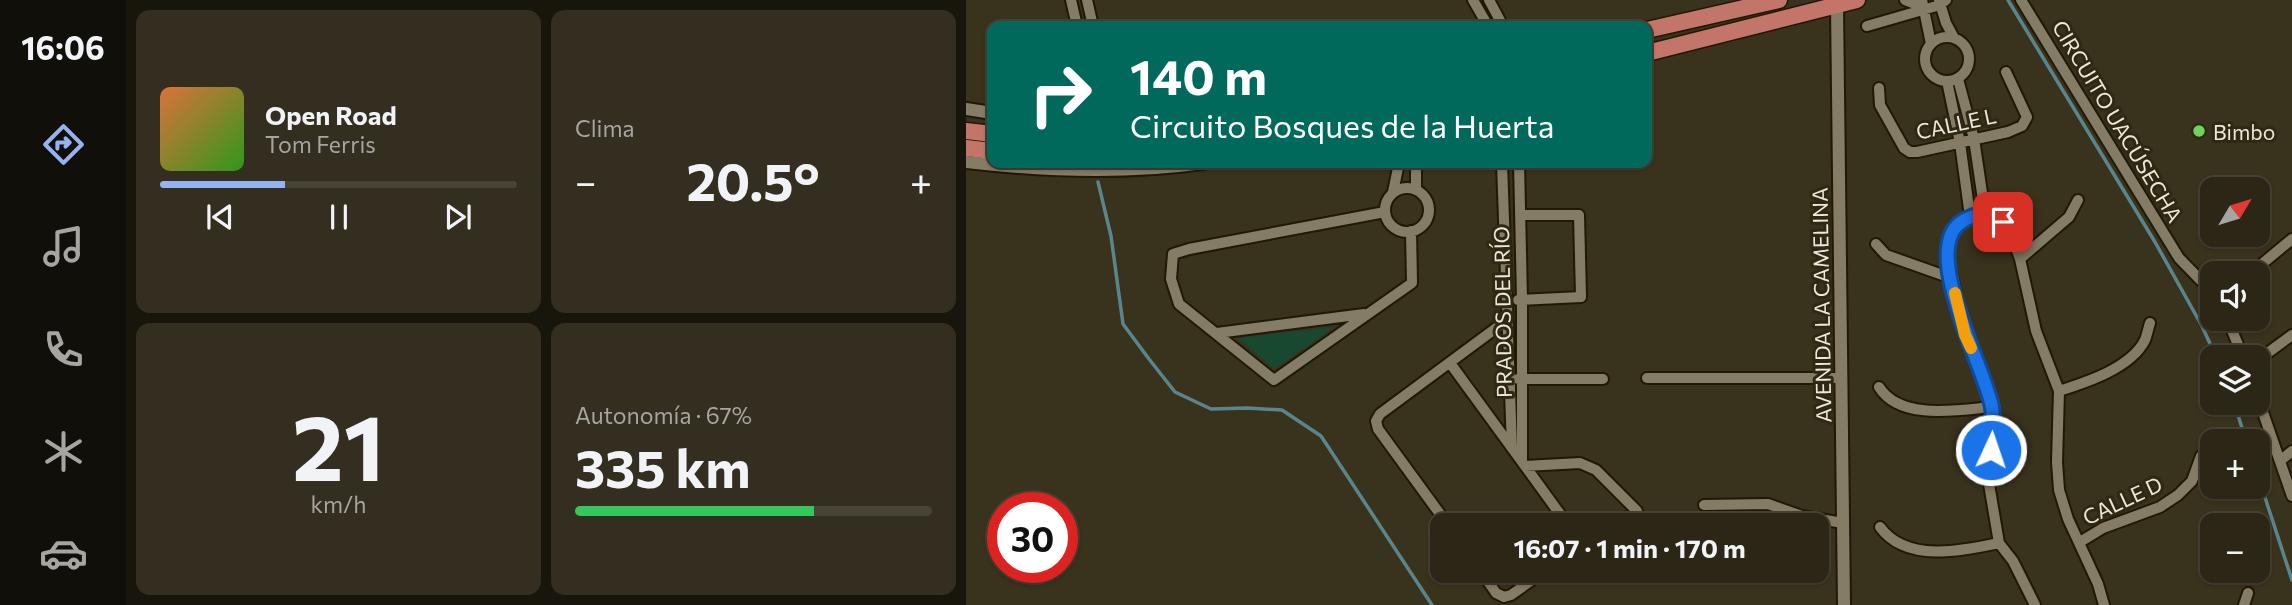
<!DOCTYPE html>
<html lang="es">
<head>
<meta charset="utf-8">
<style>
	body { margin:0; font-family:Commissioner,sans-serif; background:#332e1f; color:#f1f3f6; height:100vh; display:flex; flex-direction:column; font-size:26px; white-space:nowrap }
	* { box-sizing:border-box; margin:0 }
	p { font-size:23px; color:#a6a5a1 }
	.icon { flex:none; width:38px; height:38px; fill:none; stroke:currentColor; stroke-width:2; stroke-linecap:round; stroke-linejoin:round }
	.map { position:relative; flex:1; overflow:hidden }
	.panel { display:flex; flex-direction:column; gap:10px; padding:10px; background:#18150c; width:840px }
	.panel>* { flex:none }
	.banner { position:absolute; left:21px; top:21px; width:665px; height:147px; border-radius:14px; box-shadow:0 2px 5px #0004,0 0 0 2px #474335; background:#00695c; color:#fff; overflow:hidden }
	.needle { width:46px; rotate:52deg }
	.tools { position:absolute; left:1234px; top:177px; display:grid; gap:14px }
	.tools a { display:grid; place-items:center; width:70px; height:70px; border-radius:14px; background:#2b2616; box-shadow:0 2px 5px #0004,0 0 0 2px #474335; font-size:35px }
	.speed { position:absolute; left:21px; top:492px; display:flex; gap:14px; font-size:35px; font-weight:700; text-align:center }
	.speed>* { display:grid; place-content:center; width:91px; height:91px; border-radius:50%; background:#2b2616; box-shadow:0 2px 5px #0004,0 0 0 2px #474335; line-height:1 }
	.speed .limit { border:10px solid #d22; background:#fff; color:#111 }
	.pin { position:absolute; display:grid; place-items:center; width:60px; height:60px; color:#fff; margin:-30px; border-radius:14px; box-shadow:0 4px 10px #0006 }
	.me { position:absolute; width:77px; margin:-38px; rotate:3deg; stroke-linejoin:round; filter:drop-shadow(0 0 5px #0008) }
	.turn { display:flex; align-items:center; gap:24px; height:147px; padding:0 28px; font-size:32px }
	.turn .icon { width:91px; height:91px; stroke-width:2.5 }
	.turn b { display:block; font-size:49px; line-height:60px }
	.big { font-size:52px; font-weight:700; line-height:1.1 }
	.panel .widget { flex:1; display:flex; flex-direction:column; justify-content:center; gap:10px; min-width:0; padding:0 24px; border-radius:14px; background:#332e1f }
	.panel .dial { align-items:center; gap:0 }
	.dial b { font-size:91px; line-height:1 }
	.song { display:flex; align-items:center; gap:21px }
	.cover { width:84px; height:84px; border-radius:10px; background:linear-gradient(135deg,hsl(20 70% 55%),hsl(110 70% 35%)) }
	.played { height:7px; border-radius:4px; background:linear-gradient(90deg,#95b2f1 35%,#474335 35%) }
	.keys { display:flex; justify-content:space-around; direction:ltr }
	.heat { display:flex; justify-content:space-between; align-items:center; font-size:38px; direction:ltr }
	.charge { height:10px; border-radius:5px; background:linear-gradient(90deg,#34c759 67%,#474335 0) }
	.panel .tiles { flex:1; display:grid; gap:10px; grid-template-columns:repeat(2,1fr) }
	.trip { position:absolute; left:464px; top:513px; width:399px; height:70px; border-radius:14px; background:#2b2616; box-shadow:0 2px 5px #0004,0 0 0 2px #474335; font-weight:700; line-height:70px; text-align:center }
	main { display:flex; flex:1; min-height:0 }
	.tab-bar { display:flex; flex-direction:column; width:126px; justify-content:space-around; align-items:center; background:#110f09; color:#a6a5a1 }
	.tab-bar .icon { width:49px; height:49px }
	.tab-bar .current { color:#95b2f1 }
	.tab-bar b { font-size:32px; color:#f1f3f6 }
	.map>svg:first-child { display:block }
</style>
</head>
<body>
<main>
<nav class="tab-bar">
<b>16:06</b>
<svg class="icon current" aria-label="directions" viewBox="0 0 24 24"><path d="M12 3l9 9-9 9-9-9zM9 14v-3h6M13 9l2 2-2 2"/></svg>
<svg class="icon" aria-label="music" viewBox="0 0 24 24"><path d="M9 18V5l10-2v13"/><circle cx="6" cy="18" r="3"/><circle cx="16" cy="16" r="3"/></svg>
<svg class="icon" aria-label="phone" viewBox="0 0 24 24"><path d="M5 4h4l2 5-3 2q2 4 5 5l2-3 5 2v4C11 20 4 13 5 4z"/></svg>
<svg class="icon" aria-label="climate" viewBox="0 0 24 24"><path d="M12 3v18M4 7l16 10M4 17L20 7"/></svg>
<svg class="icon" aria-label="car" viewBox="0 0 24 24"><path d="M5 17H2v-5l4-1 3-4h7l3 4 3 1v5h-3M9 17h6M6 11h13"/><circle cx="7" cy="17" r="2"/><circle cx="17" cy="17" r="2"/></svg>
</nav>
<section class="panel">
<div class="tiles">
<div class="widget">
<div class="song"><i class="cover"></i><div><b>Open Road</b><p>Tom Ferris</p></div></div>
<div class="played"></div>
<div class="keys"><svg class="icon" aria-label="previous" viewBox="0 0 24 24"><path d="M18 5L8 12l10 7zM5 5v14"/></svg><svg class="icon" aria-label="pause" viewBox="0 0 24 24"><path d="M8 5v14M16 5v14"/></svg><svg class="icon" aria-label="next" viewBox="0 0 24 24"><path d="M6 5l10 7-10 7zM19 5v14"/></svg></div>
</div>
<div class="widget"><p>Clima</p>
<div class="heat"><a>−</a><b class="big">20.5°</b><a>+</a></div>
</div>
<div class="widget dial"><b>21</b><p>km/h</p></div>
<div class="widget"><p>Autonomía · 67%</p><b class="big">335 km</b><div class="charge"></div></div>
</div>
</section>
<div class="map">
<svg width="1326" height="605" viewBox="0 0 1326 605">
	<rect width="100%" height="100%" fill="#39321d"/>
	<path fill="#194830" d="M369,327L308,369L272,338Z"/>
	<g fill="none" stroke-linecap="round" stroke-linejoin="round">
		<path stroke="#59868e" stroke-width="3.5" d="M1042,0L1189,242L1236,326L1250,357
			M132,182L145,236L157,324L183,359L209,392L245,409L281,408L316,410L355,436L466,605
			M1268,402L1280,441
			M1292,476L1326,580"/>
		<defs>
			<path id="minor" d="M105,0L111,26
				M121,0L127,26
				M507,0L522,26
				M523,0L537,26
				M939,0L957,7
				M956,0L965,44
				M973,0L980,23L988,38
				M1055,0L1213,258L1246,292
				M901,26L974,5L980,0
				M959 59a22 22 0 1 1 44 0a22 22 0 1 1-44 0Z
				M992,79L1008,139L1019,213
				M981,81L994,143L1004,216
				M913,88L914,105L938,148L944,152H951L1042,132L1056,126L1061,117L1040,72
				M536,163L546,448
				M553,163L556,299V461
				M419 210a22 22 0 1 1 44 0a22 22 0 1 1-44 0Z
				M450,189V163
				M427,192L433,163
				M419,212L223,249L207,254L205,279L213,304L308,380L446,283L445,231
				M910,244L920,255L985,278
				M1054,259L1103,217L1112,200
				M1285,273L1326,239
				M552,300L615,297L613,215H554
				M1261,318L1277,357
				M251,333L398,314
				M1292,360L1326,335
				M484,363L602,525
				M681,378H876
				M552,379H637
				M913,387C934,421 993,410 1026,407
				M1093,391C1121,382 1165,368 1179,340C1181,335 1182,329 1184,323
				M1292,398L1326,496
				M1314,461L1326,451
				M559,466L614,463L630,470L671,511L649,525
				M738,505L802,504L836,516L877,523
				M482,525L412,429L410,421L414,414L541,320
				M914,527C940,563 996,551 1033,543
				M1114,542L1137,528L1194,507L1212,495L1226,481L1235,456
				M514,570L530,593L538,597L545,595L580,570
				M1069,605L1047,561L1033,543L1022,478L1027,431L1026,407L999,335L981,255L982,240L989,225L1004,216L1019,213L1037,222L1044,232L1054,259L1070,331L1093,391L1091,462L1093,490L1102,519L1132,584L1138,605
				M1278,605L1282,593"/>
			<path id="tertiary" d="M871,5L878,605
				M0,109L26,113
				M0,162C78,171 159,174 237,163"/>
			<path id="primary" d="M681,30L813,0
				M681,53L891,0
				M0,131L26,134
				M0,148L26,151"/>
		</defs>
		<use href="#minor" stroke="#201906" stroke-width="14"/>
		<use href="#tertiary" stroke="#201906" stroke-width="16"/>
		<use href="#primary" stroke="#201906" stroke-width="19"/>
		<use href="#minor" stroke="#857c65" stroke-width="10"/>
		<use href="#tertiary" stroke="#857c65" stroke-width="12"/>
		<use href="#primary" stroke="#c27568" stroke-width="16"/>
	</g>
	<g fill="none" stroke-linecap="round" stroke-linejoin="round">
		<defs>
			<path id="route" d="M1025,450C1026,436 1028,421 1026,407C1019,368 952,247 997,221C1012,212 1022,213 1037,222"/>
		</defs>
		<use href="#route" stroke="#114b97" stroke-width="18"/>
		<use href="#route" stroke="#1a73e8" stroke-width="12"/>
		<path stroke="#f59e0b" stroke-width="12" d="M989,293L999,335L1005,348"/>
	</g>
	<circle fill="#6ed361" stroke="#2f2813" stroke-width="2.5" cx="1233" cy="131" r="7"/>
	<g text-anchor="middle" dominant-baseline="central" stroke-width="6" stroke-linejoin="round" paint-order="stroke">
		<g font-size="21" fill="#ebe7da" stroke="#2f2813">
			<text transform="translate(1152 121) rotate(59)">CIRCUITO UACÚSECHA</text>
			<text transform="translate(990 123) rotate(-12)">CALLE L</text>
			<text transform="translate(855 305) rotate(-91)">AVENIDA LA CAMELINA</text>
			<text transform="translate(536 312) rotate(-91)">PRADOS DEL RÍO</text>
			<text transform="translate(1156 500) rotate(-25)">CALLE D</text>
		</g>
		<g font-size="21" fill="#ebe7da" stroke="#2f2813" text-anchor="start">
			<text x="1247" y="131">Bimbo</text>
		</g>
	</g>
</svg>
<div class="tools">
<a><svg class="needle" viewBox="-14 -14 28 28"><path d="M0-13l5 13h-10z" fill="#e53935"/><path d="M0 13l5-13h-10z" fill="#a6a5a1"/></svg></a>
<a><svg class="icon" aria-label="sound" viewBox="0 0 24 24"><path d="M4 9h4l5-4v14l-5-4H4zM17 9q2 3 0 6"/></svg></a>
<a><svg class="icon" aria-label="layers" viewBox="0 0 24 24"><path d="M12 4l9 5-9 5-9-5zM3 14l9 5 9-5"/></svg></a>
<a>+</a>
<a>−</a>
</div>
<div class="speed"><div class="limit">30</div></div>
<div class="pin" style="left:1037px;top:222px;background:#d93025"><svg class="icon" aria-label="arrive" viewBox="0 0 24 24"><path d="M6 21V4h12l-3 4 3 4H6"/></svg></div>
<svg class="me" style="left:1025px;top:450px" viewBox="-20 -20 40 40"><circle r="17" fill="#1a73e8" stroke="#fff" stroke-width="3"/><path d="M0-11L8 9 0 5-8 9z" fill="#fff"/></svg>
<div class="trip">16:07 · 1 min · 170 m</div>
<div class="banner">
<div class="turn"><svg class="icon" aria-label="right" viewBox="0 0 24 24"><path d="M7 20v-9h11M14 6l5 5-5 5"/></svg><div><b>140 m</b>Circuito Bosques de la Huerta</div></div>
</div>
</div>
</main>
</body>
</html>
